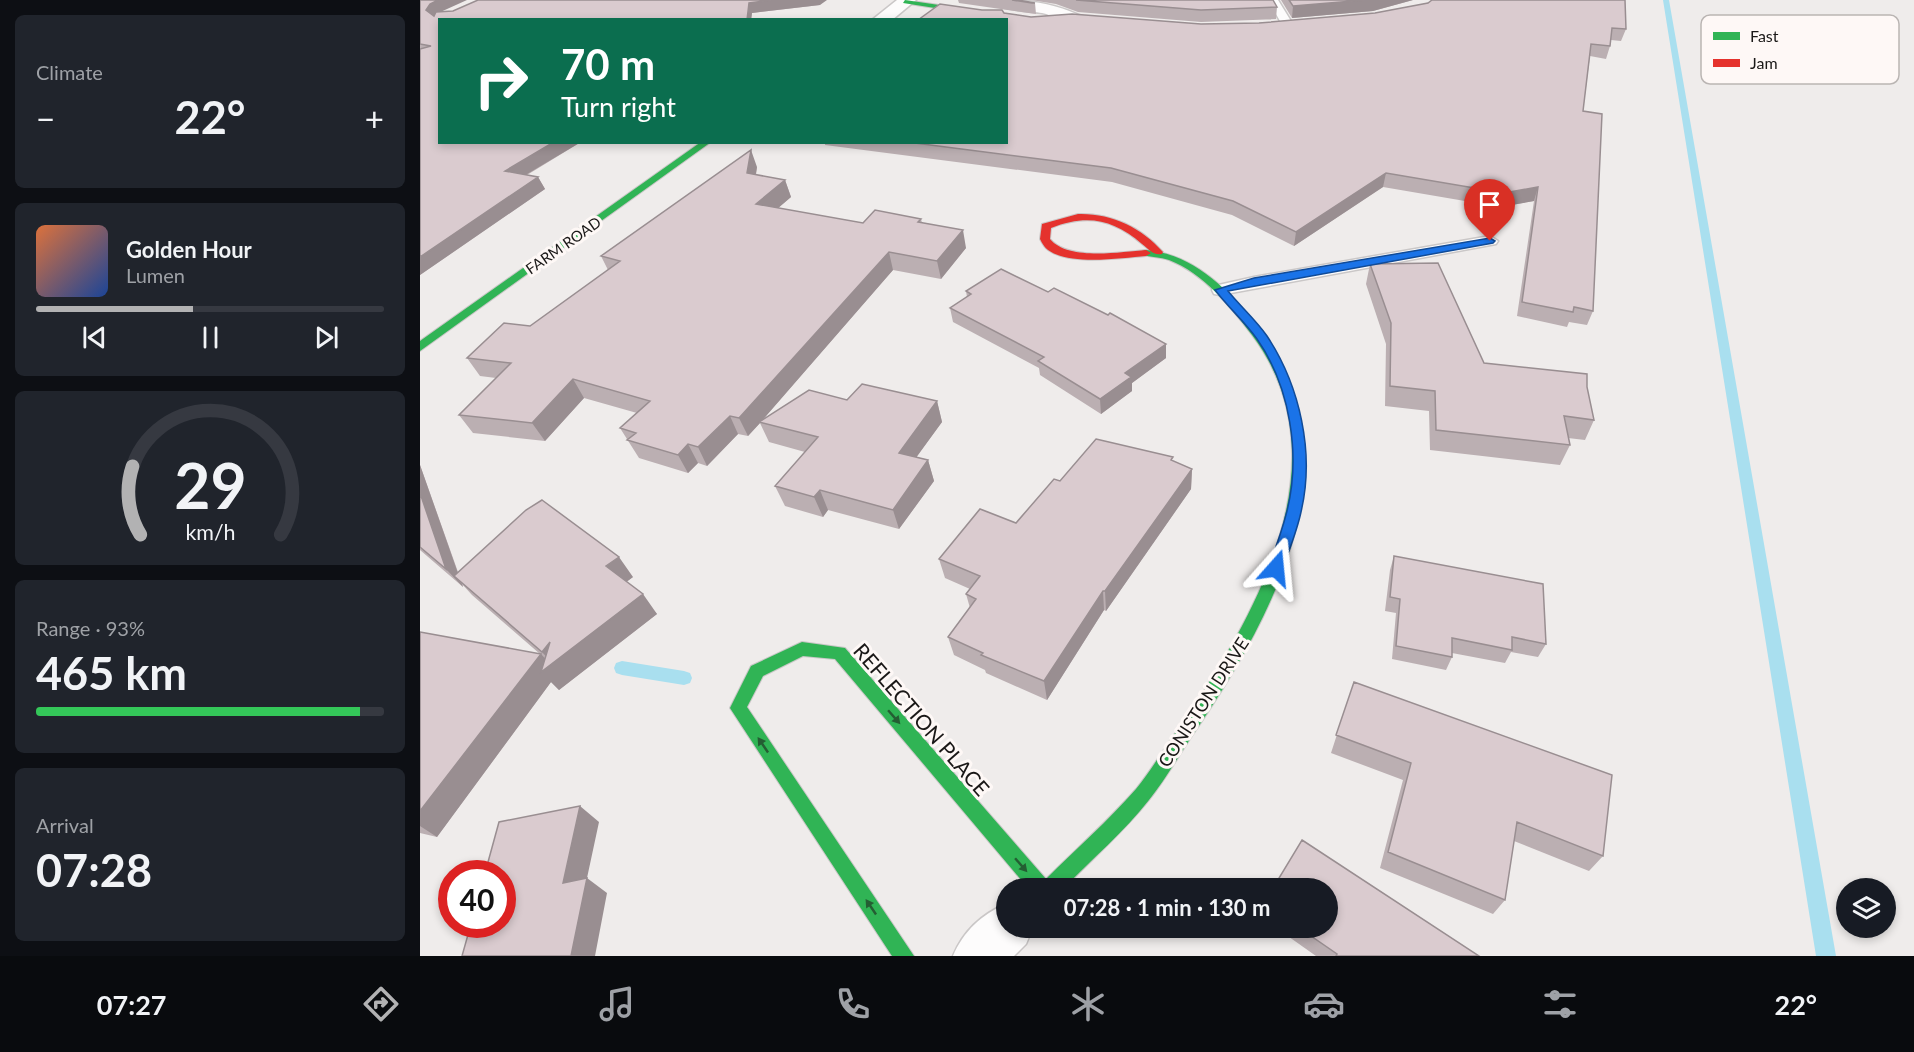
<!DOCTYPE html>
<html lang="en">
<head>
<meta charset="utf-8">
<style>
	body { margin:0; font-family:Lato,sans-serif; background:#20242c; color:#f1f3f6; height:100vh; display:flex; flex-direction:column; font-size:22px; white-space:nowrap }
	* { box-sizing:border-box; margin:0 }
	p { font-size:20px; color:#9ea1a6 }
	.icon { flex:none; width:33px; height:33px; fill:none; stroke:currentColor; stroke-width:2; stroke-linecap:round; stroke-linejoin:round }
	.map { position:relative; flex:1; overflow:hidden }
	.details { display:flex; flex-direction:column; gap:15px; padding:15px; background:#0d0f14; width:420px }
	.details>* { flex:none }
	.guide { position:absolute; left:18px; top:18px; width:570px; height:126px; border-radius:0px; box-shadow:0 3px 9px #0003; background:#0b6e4f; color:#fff; overflow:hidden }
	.fabs { position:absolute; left:1416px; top:878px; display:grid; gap:12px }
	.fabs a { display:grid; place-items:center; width:60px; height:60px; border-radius:50%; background:#171b24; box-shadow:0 3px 9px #0003; font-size:30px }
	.speed { position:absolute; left:18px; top:860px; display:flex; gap:12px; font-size:30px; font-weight:700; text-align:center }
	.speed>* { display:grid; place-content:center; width:78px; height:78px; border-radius:50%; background:#171b24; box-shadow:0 3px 9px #0003; line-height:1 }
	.speed .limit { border:9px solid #d22; background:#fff; color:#111 }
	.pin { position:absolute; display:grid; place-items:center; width:51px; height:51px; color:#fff; margin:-62px -26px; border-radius:50% 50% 50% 0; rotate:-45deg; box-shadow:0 0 6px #0007 }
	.pin .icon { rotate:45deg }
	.me { position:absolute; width:66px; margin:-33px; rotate:18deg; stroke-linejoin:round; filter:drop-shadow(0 0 4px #0008) }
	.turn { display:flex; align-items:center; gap:21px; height:126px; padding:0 24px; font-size:27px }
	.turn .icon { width:78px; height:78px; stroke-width:2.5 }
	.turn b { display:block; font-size:42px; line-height:51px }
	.big { font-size:45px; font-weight:700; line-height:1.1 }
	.details .card { flex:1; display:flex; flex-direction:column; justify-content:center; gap:9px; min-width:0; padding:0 21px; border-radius:9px; background:#20242c }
	.details .dial { align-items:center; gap:0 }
	.dial svg { height:156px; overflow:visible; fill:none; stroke:#363941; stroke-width:7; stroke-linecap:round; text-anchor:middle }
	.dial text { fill:#f1f3f6; stroke:none }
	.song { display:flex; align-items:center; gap:18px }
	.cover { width:72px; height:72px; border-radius:9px; background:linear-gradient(135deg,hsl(20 70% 55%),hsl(220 70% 35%)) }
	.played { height:6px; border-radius:3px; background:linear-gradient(90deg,#b2b2b3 45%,#363941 45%) }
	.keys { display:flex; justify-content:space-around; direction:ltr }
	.heat { display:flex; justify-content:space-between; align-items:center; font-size:33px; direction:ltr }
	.charge { height:9px; border-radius:4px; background:linear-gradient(90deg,#34c759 93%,#363941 0) }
	.trip { position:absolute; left:576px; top:878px; width:342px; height:60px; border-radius:30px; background:#171b24; box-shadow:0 3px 9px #0003; font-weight:700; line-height:60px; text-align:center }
	.dock { display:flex; height:96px; justify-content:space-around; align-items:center; background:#090b0e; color:#9ea1a6 }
	.dock .icon { width:42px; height:42px }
	.dock .active { color:#b2b2b3 }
	.dock b { font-size:27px; color:#f1f3f6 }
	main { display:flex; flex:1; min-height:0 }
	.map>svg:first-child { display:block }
</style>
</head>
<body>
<main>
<section class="details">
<div class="card"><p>Climate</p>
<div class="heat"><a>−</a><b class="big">22°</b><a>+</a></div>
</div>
<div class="card">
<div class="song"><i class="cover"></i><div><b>Golden Hour</b><p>Lumen</p></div></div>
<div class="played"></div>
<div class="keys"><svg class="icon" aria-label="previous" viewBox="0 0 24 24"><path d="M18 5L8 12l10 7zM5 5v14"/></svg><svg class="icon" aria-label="pause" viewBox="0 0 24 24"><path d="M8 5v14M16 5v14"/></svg><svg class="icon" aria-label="next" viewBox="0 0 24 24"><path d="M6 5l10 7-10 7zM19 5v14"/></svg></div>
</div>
<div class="card dial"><svg viewBox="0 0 100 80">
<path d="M14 69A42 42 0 1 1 86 69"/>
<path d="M14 69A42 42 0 0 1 10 34" stroke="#b2b2b3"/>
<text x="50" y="56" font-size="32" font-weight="700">29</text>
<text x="50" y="72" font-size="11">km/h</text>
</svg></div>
<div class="card"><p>Range · 93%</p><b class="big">465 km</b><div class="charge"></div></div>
<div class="card"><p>Arrival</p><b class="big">07:28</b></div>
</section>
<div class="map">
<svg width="1494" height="956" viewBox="0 0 1494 956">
	<rect width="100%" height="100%" fill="#efeceb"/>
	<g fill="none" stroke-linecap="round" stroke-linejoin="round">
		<path fill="#a9dfef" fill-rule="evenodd" d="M1243,0H1249L1416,956H1396Z
			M202,661L264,671L270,673L272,678L270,683L264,685L202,675L196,673L194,668L196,663Z"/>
		<defs>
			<path id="lane" d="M848,0H858L874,26L872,28H864Z
				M1070,236L1078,241L1076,244L800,295L794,294L792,290L794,286L834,277Z"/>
			<path id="street" d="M477,0H496L472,20H452Z
				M566,0C601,0 626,0 659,15L662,19L659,23C645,26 635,15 622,13C610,11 573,9 566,0Z
				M586,904V927H613L606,944L594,956H533C543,932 562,914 586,904Z"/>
			<path id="fast" d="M485,0L560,11L564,13L560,15L483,3Z
				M281,142H291L0,351V341Z
				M726,250C774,254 810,291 838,327C940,461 853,617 772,736C758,757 745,780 729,800C704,832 672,859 644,888H608L415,659L383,656L343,676L327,707L494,956H472L310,708L331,666L382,642L425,648L626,879C656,849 688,821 716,789C732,769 745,747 760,726C835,618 926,460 832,335C811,307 783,273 749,260C740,257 731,257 722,255V251Z"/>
			<path id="jam" d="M658,214C691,213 721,227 743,252L742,254C733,256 729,249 722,244C693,219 667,214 631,228L630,239C648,261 700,252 726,250L731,253L726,256C701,258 650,266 628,250C625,248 622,243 620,239L622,224Z"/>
		</defs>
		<use href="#lane" stroke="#cac7c7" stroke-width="3"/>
		<use href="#street" stroke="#cac7c7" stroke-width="3"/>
		<use href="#fast" stroke="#cac7c7" stroke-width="2"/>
		<use href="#jam" stroke="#cac7c7" stroke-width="2"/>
		<use href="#lane" fill="#fdfcfc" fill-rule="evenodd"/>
		<use href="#street" fill="#fdfcfc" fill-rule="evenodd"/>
		<use href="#fast" fill="#30b455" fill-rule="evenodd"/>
		<use href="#jam" fill="#e5322d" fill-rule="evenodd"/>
	</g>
	<path fill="#bbafb2" d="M0,0L21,12L400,5L332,13L331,20H20V142H161L107,175L118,177L125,189L0,275Z
		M538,0H598L615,3L616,14L539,3Z
		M611,0H853L857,7L856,19L781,22L658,12L636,4Z
		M861,0H993L953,11L872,18Z
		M1008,3L1206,29L1201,41L1191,40L1190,46L1186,59L1170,56L1163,111L1173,311L1167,325L1149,322L1147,327L1097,316L1114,201L1080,207L963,187L874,246L812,215L692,182L405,145V142H586L584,13L611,17L781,24L839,23L955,13Z
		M337,167L336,175L365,180L371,197L358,208L443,223L501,219L502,223L546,248L521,279L473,270L343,419L427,400L517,401L522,422L496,457L508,460L514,481L479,529L408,510L403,517L365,506L355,486L385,452L349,442L340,423L328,436L318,434L287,466L278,463L268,473L219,458L200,428L217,413L164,398L125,441L53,433L39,415L76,378L60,376L47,358L110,326L188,270L181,256Z
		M950,264L1064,363L1167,387L1174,420L1165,440L1148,438L1150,445L1140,465L1010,450L1009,411L965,406L966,344L946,284Z
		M546,291L628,292L746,344V358L712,383V391L681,414L620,375L619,368L533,322L530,308L547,297Z
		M753,461L772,469L771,489L686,611L684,610L627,700L566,673L565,670L534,655L528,637L550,608L546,594L550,589L525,578L519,559L596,523L640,481Z
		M0,465L38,572L213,577L206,582L237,614L139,690L131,682L17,837L0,833V632L120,654L52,595L42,584L43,587L0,550Z
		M974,556L1126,644L1118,657L1091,652L1085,663L1032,653V657L1026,670L972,659L976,613L965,611L970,570Z
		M934,682L1183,856L1169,871L1094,841L1085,900L1073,914L960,868L983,780L911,753Z
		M855,927H908L1059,956H896Z"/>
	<path fill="#998e91" d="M18,0H47L16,14L12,20L6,10L10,4Z
		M351,0H407L400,5L332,13L331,20H327L329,3Z
		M945,0H993L953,11L872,18L873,6Z
		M134,142H161L92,183L85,171Z
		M331,150L337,167L333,190L327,173Z
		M966,173L963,187L874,246L876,232Z
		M118,177L125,189L0,275V257Z
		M365,180L371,197L343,221L336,204Z
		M1118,187L1114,201L1080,207L1084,193Z
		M543,230L546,248L521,279L517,261Z
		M469,252L473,270L341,422H339L340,423L328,436L319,418Z
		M746,344V358L712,383V391L681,414L680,399L705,373Z
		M153,379L164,398L125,441L112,423Z
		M517,401L522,422L485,473L479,453Z
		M310,416L318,434L287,466L278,447Z
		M268,444L278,463L268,473L258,455Z
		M508,460L514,481L479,529L473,510Z
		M0,465L41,582L34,576L42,584L43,587L26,569L0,493Z
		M772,469L771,489L686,611L685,591Z
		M400,490L408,510L403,517L394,497Z
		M199,557L213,577L201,586L186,566Z
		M683,591L684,610L627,700L624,681Z
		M223,594L237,614L139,690L131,682L17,837L0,826V811L121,654L131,665L132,663L122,652L130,642Z
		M160,806L179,822L167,878L187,893L175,956H151L143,883Z"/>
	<path fill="#dacbcf" stroke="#998e91" stroke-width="1.5" d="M0,0H18L10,4L6,10L14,16L16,12L33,11L58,0H351L329,3L327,20H20V142H134L85,171L118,177L0,257V49L11,46L0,44Z
		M592,0H598L615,3H612Z
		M656,0H853L857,7L781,10Z
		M869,0H945L873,6Z
		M1012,0H1205L1206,29L1192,28L1190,46L1171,44L1163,111L1182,114L1173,311L1154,307L1153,312L1102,302L1118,187L1084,193L966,173L876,232L813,201L691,168L487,142H586V20H498L520,4L562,10H582L584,13L611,17L652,14L781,24L839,23L955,13L1008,3Z
		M331,150L327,173L365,180L336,204L443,223L455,210L501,219L498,222L543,230L517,261L469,252L319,418L310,416L278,447L268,444L258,455L207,440L216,433L200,428L230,401L153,379L112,423L39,415L91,363L47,358L84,323L110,326L200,261L181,256Z
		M1018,263L1064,363L1167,374V387L1174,420L1144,416L1150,445L1016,430L1015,391L970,386L971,323L950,264Z
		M581,269L628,292L634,288L688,315L690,313L746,344L705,373L711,377L680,399L618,361L624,357L530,308L551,294L546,291Z
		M442,384L517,401L479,453L508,460L473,510L400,490L394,497L355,486L398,437L339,422L389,390L427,400Z
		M676,439L753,457L751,460L772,469L685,591H683L624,681L561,655L563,653L528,637L556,599L546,594L560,576L519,559L560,509L596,523L634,479L640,481Z
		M0,493L26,569L0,547Z
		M122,500L199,557L186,566L223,594L121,672L130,642L122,652L34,576L106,510Z
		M974,556L1123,584L1126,644L1092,637V650L1032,638V657L976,646L980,599L970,597Z
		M0,632L121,654L0,811Z
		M934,682L1192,775L1183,856L1097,822L1085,900L968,852L991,763L916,735Z
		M160,806L143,883L167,878L151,956H42L51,924H82V873H65L79,822Z
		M882,840L1059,956H916L917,954L878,927H908V888H853Z"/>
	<defs><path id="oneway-solid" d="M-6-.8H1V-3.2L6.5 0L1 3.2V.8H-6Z" transform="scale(1.5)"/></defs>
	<g fill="#245e33">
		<use href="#oneway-solid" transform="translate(474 717) rotate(49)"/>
		<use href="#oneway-solid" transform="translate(343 745) rotate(-124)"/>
		<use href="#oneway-solid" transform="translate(601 865) rotate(49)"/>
		<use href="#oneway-solid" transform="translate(451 907) rotate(-124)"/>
	</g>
	<path fill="#1a73e8" stroke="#114b97" stroke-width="1.5" d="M1070,238L1075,241L1073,243L808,291C820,306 836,320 847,336C880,386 895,453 881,512C877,531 869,550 863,568L861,573H850L848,568C855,550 862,531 867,511C881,455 870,386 837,339C824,321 808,307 795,290L834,278Z"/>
	<g text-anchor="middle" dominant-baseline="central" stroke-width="6" stroke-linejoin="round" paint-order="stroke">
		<g font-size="15" fill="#1a1817" stroke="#fef8f6">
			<text transform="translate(143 245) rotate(-35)">FARM ROAD</text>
		</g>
		<g font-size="18" fill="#1a1817" stroke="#fef8f6">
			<text transform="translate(783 702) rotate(-57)">CONISTON DRIVE</text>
		</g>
		<g font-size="21" fill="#1a1817" stroke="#fef8f6">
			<text transform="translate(502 719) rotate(49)">REFLECTION PLACE</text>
		</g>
	</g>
	<rect x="1281" y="15" width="198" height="69" rx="9" fill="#fef8f6" stroke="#bab5b3" stroke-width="1.5"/>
	<rect x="1293" y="32" width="27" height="8" fill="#30b455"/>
	<rect x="1293" y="59" width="27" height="8" fill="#e5322d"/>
	<g font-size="16" fill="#1a1817">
		<text x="1330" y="42">Fast</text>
		<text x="1330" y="69">Jam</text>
	</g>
</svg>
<div class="fabs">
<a><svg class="icon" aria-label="layers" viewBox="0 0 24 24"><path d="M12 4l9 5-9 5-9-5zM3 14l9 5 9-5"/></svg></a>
</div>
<div class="speed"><div class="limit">40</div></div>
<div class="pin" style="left:1070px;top:241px;background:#d93025"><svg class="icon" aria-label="arrive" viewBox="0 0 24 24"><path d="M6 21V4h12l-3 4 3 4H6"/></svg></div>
<svg class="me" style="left:856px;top:568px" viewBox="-20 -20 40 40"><path d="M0-17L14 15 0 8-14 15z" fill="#1a73e8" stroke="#fff" stroke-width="4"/></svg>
<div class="trip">07:28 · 1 min · 130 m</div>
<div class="guide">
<div class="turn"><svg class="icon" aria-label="right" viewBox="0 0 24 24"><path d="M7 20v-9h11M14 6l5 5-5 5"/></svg><div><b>70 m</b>Turn right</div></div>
</div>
</div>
</main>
<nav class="dock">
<b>07:27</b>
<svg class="icon active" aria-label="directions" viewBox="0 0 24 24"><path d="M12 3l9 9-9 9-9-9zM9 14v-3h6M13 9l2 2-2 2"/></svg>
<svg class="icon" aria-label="music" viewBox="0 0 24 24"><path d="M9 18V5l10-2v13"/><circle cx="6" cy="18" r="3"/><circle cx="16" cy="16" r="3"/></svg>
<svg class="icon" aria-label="phone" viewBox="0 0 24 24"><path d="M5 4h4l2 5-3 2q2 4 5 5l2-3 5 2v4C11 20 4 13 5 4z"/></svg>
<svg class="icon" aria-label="climate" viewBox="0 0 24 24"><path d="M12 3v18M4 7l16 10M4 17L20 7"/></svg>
<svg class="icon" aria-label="car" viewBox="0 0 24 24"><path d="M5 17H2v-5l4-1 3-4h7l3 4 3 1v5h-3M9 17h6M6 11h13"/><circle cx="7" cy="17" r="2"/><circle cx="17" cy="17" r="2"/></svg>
<svg class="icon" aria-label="filters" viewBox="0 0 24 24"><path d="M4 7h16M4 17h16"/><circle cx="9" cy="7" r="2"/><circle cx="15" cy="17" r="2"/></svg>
<b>22°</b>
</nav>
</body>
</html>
